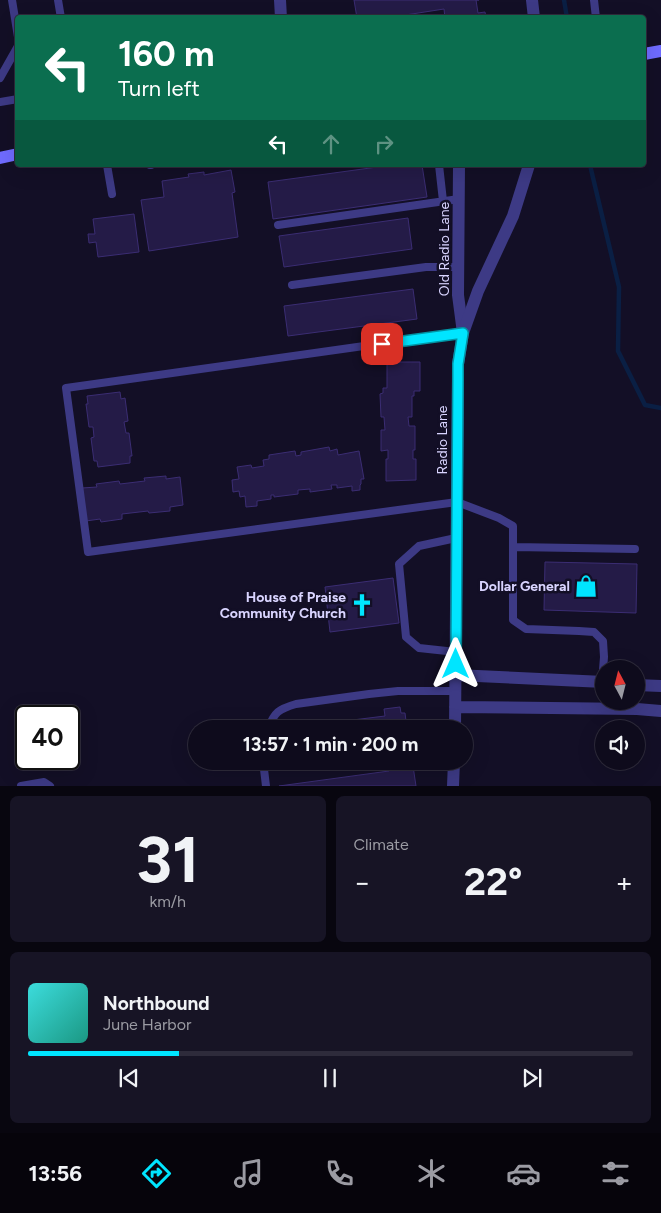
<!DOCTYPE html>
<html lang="en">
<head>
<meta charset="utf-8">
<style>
	body { margin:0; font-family:Figtree,sans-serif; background:#171425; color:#f1f3f6; height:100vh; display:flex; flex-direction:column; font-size:19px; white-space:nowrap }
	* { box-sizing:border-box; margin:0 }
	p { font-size:16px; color:#9b9ba3 }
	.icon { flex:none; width:28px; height:28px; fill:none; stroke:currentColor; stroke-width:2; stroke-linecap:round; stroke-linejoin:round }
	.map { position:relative; height:786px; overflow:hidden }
	.side { display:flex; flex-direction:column; gap:10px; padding:10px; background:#08060f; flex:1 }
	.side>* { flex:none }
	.banner { position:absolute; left:15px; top:15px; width:631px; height:152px; border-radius:5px; box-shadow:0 5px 20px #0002,0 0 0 1px #2e2b3b; background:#0b6e4f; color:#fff; overflow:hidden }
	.needle { width:32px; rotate:353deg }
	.controls { position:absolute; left:595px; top:660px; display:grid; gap:10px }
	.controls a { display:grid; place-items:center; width:50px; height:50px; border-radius:50%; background:#0e0b1c; box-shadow:0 5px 20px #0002,0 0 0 1px #2e2b3b; font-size:25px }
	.speed { position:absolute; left:15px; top:705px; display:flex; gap:10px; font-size:25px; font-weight:700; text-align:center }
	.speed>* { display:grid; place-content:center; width:65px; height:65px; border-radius:50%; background:#0e0b1c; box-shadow:0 5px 20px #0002,0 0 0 1px #2e2b3b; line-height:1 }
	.speed .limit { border:2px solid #111; border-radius:8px; background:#fff; color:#111 }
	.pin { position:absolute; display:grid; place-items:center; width:42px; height:42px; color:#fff; margin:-21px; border-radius:10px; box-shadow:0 2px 8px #0006 }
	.me { position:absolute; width:55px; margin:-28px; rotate:0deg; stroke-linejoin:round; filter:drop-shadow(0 0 4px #0008) }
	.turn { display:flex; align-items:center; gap:18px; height:105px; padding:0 20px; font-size:22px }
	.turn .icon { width:65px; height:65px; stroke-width:2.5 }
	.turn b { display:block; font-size:35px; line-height:42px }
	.lanes { display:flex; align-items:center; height:48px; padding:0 20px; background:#0003; justify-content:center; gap:25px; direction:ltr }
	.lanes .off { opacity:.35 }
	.big { font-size:38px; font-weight:700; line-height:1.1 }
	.side .card { flex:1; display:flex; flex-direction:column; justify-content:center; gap:8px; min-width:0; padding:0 18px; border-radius:8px; background:#171425 }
	.side .dial { align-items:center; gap:0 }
	.dial b { font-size:65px; line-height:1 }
	.song { display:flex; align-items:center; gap:15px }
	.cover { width:60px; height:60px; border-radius:8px; background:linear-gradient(135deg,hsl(180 70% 55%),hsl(170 70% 35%)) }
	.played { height:5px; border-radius:2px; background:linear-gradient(90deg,#00e5ff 25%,#2e2b3b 25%) }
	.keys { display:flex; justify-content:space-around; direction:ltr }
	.heat { display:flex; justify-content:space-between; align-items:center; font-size:28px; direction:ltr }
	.side .tiles { flex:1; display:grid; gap:10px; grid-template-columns:1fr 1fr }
	.card:last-child { grid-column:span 2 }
	.trip { position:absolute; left:188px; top:720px; width:285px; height:50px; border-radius:25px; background:#0e0b1c; box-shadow:0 5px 20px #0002,0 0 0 1px #2e2b3b; font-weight:700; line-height:50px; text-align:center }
	.tab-bar { display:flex; height:80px; justify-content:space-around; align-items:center; background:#06040b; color:#9b9ba3 }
	.tab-bar .icon { width:35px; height:35px }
	.tab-bar .on { color:#00e5ff }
	.tab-bar b { font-size:22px; color:#f1f3f6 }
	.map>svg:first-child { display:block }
</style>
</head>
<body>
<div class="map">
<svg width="661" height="786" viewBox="0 0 661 786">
	<rect width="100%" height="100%" fill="#130f26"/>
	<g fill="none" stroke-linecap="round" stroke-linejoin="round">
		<path stroke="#0a1f44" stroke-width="4.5" d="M564,0L567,18
			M590,165L619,287L618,351L645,405L661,408"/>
	</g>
	<path fill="#241b47" stroke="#3b2d73" d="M354,0H479H476L478,13L485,12L486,18H445L444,9L399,16L400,18H357Z
		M392,165H422L427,197L273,219L268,182Z
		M231,170L235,192L232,193L238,237L149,251L141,200L164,197L162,181L189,177L188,174L204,172V175Z
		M134,214L139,252L98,257L96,242L89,243L88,234H95L93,219Z
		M408,218L412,249L284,267L279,236Z
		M413,289L417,319L288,336L284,306Z
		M387,362H420V391H414V396H412V417H408L409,426H415V450H413V459H416V480L386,481V459H388V450L381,451V430H385L384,417H381L380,394L383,393V388H387Z
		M120,392L121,399L125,398L128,421L124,422L126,433H129L132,456H130V463L98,467L97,461H94L91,438L94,437L93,427H89L86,404H88L87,396Z
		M329,447L330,451L337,449L338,455L359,451L364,479H361V484L360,485V490L352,491V486L337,488V485H331L332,489L310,492V489L298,490V494L274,497V495H271V499L257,501V506L246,507L245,496L240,497L239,491L233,492L232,480L239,479L237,467L251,465L252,468L264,466L263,460L269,459V455L295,451L296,456L301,455V452Z
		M166,476V479L180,477L183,505L170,507V511L149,513L148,511L122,514V519L101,522L100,519L86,521L82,488L97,487L96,484L119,481L120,484L145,481L144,478Z
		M545,562L637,564L636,613L544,610Z
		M393,578L399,623L330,632L325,587Z
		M400,707L401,713H405L407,729H280L385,716L384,709Z
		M388,761H416L417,766H413L416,786H279L389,771Z"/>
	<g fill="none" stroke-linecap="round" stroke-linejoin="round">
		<path stroke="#3d3a85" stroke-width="8" d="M12,0L18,37
			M58,0L61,18
			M594,0L596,18
			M0,78L18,46
			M0,102L18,99
			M107,165L112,194
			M150,165H151
			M439,165L443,201
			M278,225L459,199
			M292,285L426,267H458
			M463,333L442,335L66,388L88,552L457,502L499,518L513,526V620L526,629L579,631L594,632L603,641L604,657L602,682
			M514,547L635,549
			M456,652L419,648L406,637L399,564L419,546L456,538
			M268,729C274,712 279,709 296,704L369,694L398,691H455
			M263,761L266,786
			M21,786L44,782L50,786"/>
		<path stroke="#3d3a85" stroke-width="12" d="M280,0L281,18
			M459,165L458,295L463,333"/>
		<path stroke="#3d3a85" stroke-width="12" d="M532,0L534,18
			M455,675L604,682
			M636,685L661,686
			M455,707L637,709L661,711
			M455,729L458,364L463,333L478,291L513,216L529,165
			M453,786L454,761"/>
		<path stroke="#6f6bff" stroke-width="12" d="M644,54L661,51
			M0,158L18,154"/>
	</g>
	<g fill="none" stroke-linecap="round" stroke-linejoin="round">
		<defs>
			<path id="route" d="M382,344L463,333L458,364V380L456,664"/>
		</defs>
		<use href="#route" stroke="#0095a6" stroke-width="12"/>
		<use href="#route" stroke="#00e5ff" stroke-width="9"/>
	</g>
	<defs>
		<symbol id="shop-bare" viewBox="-9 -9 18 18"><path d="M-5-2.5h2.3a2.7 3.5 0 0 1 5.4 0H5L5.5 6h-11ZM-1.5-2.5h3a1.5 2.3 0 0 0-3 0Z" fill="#00e5ff" stroke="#130f26" stroke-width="2.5" paint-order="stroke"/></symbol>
		<symbol id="church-bare" viewBox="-9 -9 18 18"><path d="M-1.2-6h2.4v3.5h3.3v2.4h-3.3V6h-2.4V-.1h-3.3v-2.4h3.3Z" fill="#00e5ff" stroke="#130f26" stroke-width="2.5" paint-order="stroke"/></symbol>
	</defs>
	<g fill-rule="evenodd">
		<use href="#shop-bare" x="570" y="570" width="32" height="32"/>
		<use href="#church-bare" x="346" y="589" width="32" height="32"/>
	</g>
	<g text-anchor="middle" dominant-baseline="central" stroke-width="5" stroke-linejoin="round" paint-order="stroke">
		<g font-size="14" fill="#d9d4ff" stroke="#130f26">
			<text transform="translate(444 249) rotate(-90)">Old Radio Lane</text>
			<text transform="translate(442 440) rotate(-90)">Radio Lane</text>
		</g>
		<g font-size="14" font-weight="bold" fill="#d9d4ff" stroke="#130f26" text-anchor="end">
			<text x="570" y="586">Dollar General</text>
			<text x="346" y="597">House of Praise<tspan x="346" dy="16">Community Church</tspan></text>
		</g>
	</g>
</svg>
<div class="controls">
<a><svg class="needle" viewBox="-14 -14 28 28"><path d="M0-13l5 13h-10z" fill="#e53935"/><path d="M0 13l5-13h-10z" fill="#9b9ba3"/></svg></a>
<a><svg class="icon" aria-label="sound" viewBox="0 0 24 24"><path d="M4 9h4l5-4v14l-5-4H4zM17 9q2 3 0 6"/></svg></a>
</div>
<div class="speed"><div class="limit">40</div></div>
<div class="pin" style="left:382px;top:344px;background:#d93025"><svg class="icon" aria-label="arrive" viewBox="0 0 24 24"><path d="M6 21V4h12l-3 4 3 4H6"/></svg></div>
<svg class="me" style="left:456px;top:664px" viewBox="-20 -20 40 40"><path d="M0-17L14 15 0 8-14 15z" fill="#00e5ff" stroke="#fff" stroke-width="4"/></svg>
<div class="trip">13:57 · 1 min · 200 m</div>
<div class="banner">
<div class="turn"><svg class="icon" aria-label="left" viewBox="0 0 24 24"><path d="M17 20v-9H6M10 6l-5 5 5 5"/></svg><div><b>160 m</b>Turn left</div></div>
<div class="lanes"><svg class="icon" aria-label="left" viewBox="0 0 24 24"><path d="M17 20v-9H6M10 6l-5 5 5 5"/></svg><svg class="icon off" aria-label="ahead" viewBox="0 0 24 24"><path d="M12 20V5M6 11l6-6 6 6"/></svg><svg class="icon off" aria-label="right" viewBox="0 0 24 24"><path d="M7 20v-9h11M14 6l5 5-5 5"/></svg></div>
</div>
</div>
<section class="side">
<div class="tiles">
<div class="card dial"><b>31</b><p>km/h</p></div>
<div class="card"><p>Climate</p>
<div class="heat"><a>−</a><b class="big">22°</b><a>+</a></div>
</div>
<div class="card">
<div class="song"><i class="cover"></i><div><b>Northbound</b><p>June Harbor</p></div></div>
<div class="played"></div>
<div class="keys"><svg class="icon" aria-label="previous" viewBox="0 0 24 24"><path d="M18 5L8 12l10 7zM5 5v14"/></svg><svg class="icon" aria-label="pause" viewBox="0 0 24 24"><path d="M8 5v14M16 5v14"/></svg><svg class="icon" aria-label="next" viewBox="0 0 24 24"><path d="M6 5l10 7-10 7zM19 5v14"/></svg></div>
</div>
</div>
</section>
<nav class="tab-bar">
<b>13:56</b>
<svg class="icon on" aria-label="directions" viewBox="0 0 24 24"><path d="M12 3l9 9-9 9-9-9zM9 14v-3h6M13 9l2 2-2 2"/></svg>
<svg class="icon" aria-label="music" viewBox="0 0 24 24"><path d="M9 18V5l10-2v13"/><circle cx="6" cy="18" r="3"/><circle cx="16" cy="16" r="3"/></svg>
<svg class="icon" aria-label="phone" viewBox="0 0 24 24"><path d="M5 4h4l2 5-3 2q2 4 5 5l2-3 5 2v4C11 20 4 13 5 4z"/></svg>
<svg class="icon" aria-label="climate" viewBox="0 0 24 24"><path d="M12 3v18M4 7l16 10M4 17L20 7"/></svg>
<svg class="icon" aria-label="car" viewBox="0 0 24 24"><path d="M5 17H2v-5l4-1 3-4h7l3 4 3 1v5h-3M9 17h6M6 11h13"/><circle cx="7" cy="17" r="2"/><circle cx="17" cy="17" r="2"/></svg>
<svg class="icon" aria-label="filters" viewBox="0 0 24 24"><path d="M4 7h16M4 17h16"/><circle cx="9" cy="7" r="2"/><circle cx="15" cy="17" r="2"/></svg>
</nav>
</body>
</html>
